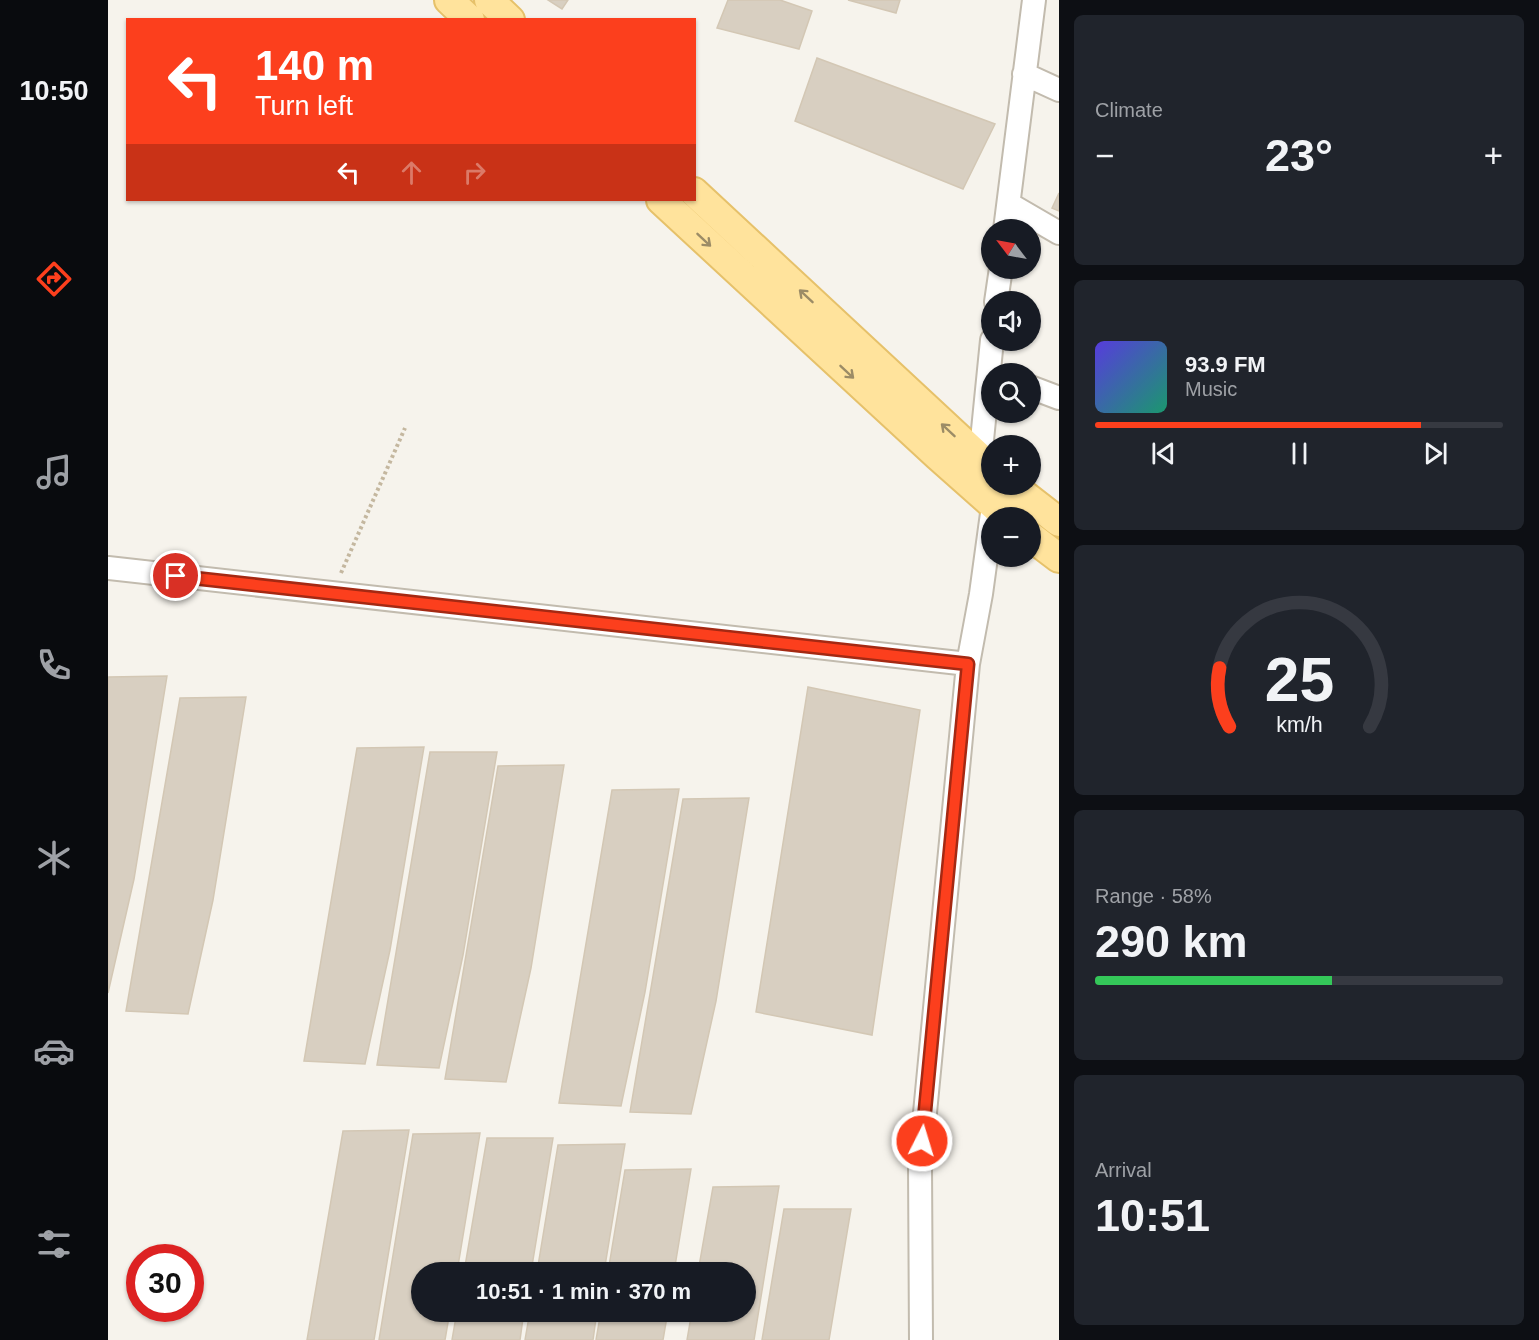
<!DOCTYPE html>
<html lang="en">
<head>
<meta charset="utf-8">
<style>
	body { margin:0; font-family:Arial,sans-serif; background:#20242c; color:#f1f3f6; height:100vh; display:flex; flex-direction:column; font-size:22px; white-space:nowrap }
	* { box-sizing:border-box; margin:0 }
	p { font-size:20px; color:#9ea1a6 }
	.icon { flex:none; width:33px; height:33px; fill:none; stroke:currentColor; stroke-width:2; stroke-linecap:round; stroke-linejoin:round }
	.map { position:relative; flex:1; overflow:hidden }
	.side { display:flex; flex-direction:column; gap:15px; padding:15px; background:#0d0f14; width:480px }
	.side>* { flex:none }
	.hud { position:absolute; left:18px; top:18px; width:570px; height:183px; border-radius:0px; box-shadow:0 2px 4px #0004; background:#fc3f1d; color:#fff; overflow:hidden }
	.needle { width:39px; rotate:302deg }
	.tools { position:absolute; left:873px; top:219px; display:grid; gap:12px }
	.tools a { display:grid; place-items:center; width:60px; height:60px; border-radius:50%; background:#171b24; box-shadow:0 2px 4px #0004; font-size:30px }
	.speed { position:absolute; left:18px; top:1244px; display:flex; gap:12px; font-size:30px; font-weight:700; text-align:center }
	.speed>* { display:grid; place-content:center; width:78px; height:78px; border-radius:50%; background:#171b24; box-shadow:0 2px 4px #0004; line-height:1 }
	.speed .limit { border:9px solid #d22; background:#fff; color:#111 }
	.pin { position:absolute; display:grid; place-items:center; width:51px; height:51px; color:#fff; margin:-26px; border:3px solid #fff; border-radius:50%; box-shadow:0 2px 6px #0007 }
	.me { position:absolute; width:66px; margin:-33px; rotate:5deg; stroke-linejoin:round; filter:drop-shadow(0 0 4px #0008) }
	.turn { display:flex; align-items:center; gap:21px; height:126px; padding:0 30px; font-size:27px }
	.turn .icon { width:78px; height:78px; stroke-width:2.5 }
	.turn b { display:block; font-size:42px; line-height:51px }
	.lanes { display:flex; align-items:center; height:57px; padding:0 30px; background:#0003; justify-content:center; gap:30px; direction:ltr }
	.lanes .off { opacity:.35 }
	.big { font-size:45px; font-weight:600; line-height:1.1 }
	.side .tile { flex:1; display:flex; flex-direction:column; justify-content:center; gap:9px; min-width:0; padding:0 21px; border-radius:9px; background:#20242c }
	.side .dial { align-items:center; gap:0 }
	.dial svg { height:156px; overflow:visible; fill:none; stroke:#363941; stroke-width:7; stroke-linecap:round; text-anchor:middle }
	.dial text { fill:#f1f3f6; stroke:none }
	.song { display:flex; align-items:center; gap:18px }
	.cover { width:72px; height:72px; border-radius:9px; background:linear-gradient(135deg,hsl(250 70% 55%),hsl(160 70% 35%)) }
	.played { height:6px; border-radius:3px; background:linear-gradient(90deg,#fc3f1d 80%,#363941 80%) }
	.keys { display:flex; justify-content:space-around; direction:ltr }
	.heat { display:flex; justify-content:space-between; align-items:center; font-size:33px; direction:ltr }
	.charge { height:9px; border-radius:4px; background:linear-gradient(90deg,#34c759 58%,#363941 0) }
	.trip { position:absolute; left:303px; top:1262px; width:345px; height:60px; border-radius:30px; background:#171b24; box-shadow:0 2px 4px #0004; font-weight:600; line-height:60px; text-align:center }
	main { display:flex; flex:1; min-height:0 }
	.dock { display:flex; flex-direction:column; width:108px; justify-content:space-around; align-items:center; background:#090b0e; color:#9ea1a6 }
	.dock .icon { width:42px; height:42px }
	.dock .active { color:#fc3f1d }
	.dock b { font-size:27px; color:#f1f3f6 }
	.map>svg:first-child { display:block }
</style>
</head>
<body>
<main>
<nav class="dock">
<b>10:50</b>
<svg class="icon active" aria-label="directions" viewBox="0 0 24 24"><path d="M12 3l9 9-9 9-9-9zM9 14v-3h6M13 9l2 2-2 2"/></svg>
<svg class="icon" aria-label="music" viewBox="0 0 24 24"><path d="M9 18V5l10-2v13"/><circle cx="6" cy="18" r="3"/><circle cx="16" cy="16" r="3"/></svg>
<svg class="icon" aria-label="phone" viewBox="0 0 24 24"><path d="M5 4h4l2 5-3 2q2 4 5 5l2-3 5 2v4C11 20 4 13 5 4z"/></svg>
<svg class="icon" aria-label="climate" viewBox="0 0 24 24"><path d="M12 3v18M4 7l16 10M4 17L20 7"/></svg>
<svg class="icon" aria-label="car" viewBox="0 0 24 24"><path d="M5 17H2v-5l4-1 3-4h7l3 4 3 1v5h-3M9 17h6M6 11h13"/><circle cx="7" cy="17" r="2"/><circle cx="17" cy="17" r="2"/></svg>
<svg class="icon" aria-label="filters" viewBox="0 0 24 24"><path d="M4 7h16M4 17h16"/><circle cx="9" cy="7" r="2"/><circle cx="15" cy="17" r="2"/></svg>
</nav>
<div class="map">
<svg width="951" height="1340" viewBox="0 0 951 1340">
	<rect width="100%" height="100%" fill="#f6f3ec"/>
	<path fill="#d8cfc1" stroke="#d3c7b4" stroke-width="1.5" d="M440,0H460L454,9Z
		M620,0H672L704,11L691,49L609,28Z
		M740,0H792L788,13Z
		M709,58L887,124L855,189L687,121Z
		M951,193V211L944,208Z
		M59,676L26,879L0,993V677Z
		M700,687L812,710L764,1035L648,1012Z
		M138,697L105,900L80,1014L18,1011L72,698Z
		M316,747L282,950L257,1064L196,1061L249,748Z
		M322,752H389L355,955L331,1068L269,1065Z
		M456,765L423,968L398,1082L337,1079L390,766Z
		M571,789L537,992L513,1106L451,1103L504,790Z
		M641,798L608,1001L583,1114L522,1112L575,799Z
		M301,1130L266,1340H199L235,1131Z
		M372,1133L349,1272H314V1311H342L337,1340H271L305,1134Z
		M379,1138H445L423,1272H356Z
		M517,1144L496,1272H429L450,1145Z
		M583,1169L566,1272H500L517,1170Z
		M671,1186L646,1340H579L584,1311H638V1272H590L605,1187Z
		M676,1209H743L721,1340H654Z
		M349,1311H416L412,1340H344Z
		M422,1311H489L485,1340H417Z
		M493,1311H560L555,1340H488Z"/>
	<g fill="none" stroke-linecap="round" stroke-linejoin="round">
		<defs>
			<path id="minor" d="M916,74L951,90
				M901,204L951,233
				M897,230L926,0
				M888,302L893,268
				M922,387L951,398
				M0,568L860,664
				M813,1340L812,1165L860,664L873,594L885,506L872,460L884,340"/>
			<path id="major" d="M341,0L362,20
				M381,0L402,20
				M586,192L884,469
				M553,200L830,456L900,518
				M902,484L951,522
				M922,536L951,558"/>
		</defs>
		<use href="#minor" stroke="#c2bbae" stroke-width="26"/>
		<use href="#major" stroke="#e6c16a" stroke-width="32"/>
		<path stroke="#c4b79f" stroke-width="4" stroke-dasharray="3 3" stroke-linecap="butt" d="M233,573L297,428"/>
		<use href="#minor" stroke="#fff" stroke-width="22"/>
		<use href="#major" stroke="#ffe39c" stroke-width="28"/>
	</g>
	<defs><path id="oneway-shaft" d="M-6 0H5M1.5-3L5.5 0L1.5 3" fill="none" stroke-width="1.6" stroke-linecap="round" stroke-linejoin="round" transform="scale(1.5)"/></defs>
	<g stroke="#9c8c66">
		<use href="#oneway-shaft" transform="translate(596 240) rotate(43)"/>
		<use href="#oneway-shaft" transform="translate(698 296) rotate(-137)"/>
		<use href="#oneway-shaft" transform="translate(739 372) rotate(43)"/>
		<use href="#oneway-shaft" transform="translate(840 430) rotate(-137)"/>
	</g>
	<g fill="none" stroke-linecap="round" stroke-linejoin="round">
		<defs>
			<path id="route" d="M68,576L860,664L814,1141"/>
		</defs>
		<use href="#route" stroke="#a42913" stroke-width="15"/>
		<use href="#route" stroke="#fc3f1d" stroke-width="10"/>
	</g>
</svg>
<div class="tools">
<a><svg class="needle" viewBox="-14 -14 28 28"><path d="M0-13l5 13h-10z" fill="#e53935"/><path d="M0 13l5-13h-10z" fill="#9ea1a6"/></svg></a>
<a><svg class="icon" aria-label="sound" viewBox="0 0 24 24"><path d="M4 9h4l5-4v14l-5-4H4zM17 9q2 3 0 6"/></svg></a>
<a><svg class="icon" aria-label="search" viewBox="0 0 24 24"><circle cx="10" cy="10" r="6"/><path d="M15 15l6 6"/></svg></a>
<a>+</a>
<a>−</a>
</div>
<div class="speed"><div class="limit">30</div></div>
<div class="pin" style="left:68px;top:576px;background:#d93025"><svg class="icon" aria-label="arrive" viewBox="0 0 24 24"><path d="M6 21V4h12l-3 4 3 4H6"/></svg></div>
<svg class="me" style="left:814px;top:1141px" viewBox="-20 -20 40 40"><circle r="17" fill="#fc3f1d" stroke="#fff" stroke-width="3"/><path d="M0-11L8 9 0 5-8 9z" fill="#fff"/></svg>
<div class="trip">10:51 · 1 min · 370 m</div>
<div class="hud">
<div class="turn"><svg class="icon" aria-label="left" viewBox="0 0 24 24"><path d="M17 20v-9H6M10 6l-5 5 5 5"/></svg><div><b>140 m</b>Turn left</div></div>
<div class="lanes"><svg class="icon" aria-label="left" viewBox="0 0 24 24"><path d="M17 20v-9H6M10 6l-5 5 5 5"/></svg><svg class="icon off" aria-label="ahead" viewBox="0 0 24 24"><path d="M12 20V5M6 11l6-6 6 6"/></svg><svg class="icon off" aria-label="right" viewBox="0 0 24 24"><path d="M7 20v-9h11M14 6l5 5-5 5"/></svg></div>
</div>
</div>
<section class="side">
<div class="tile"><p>Climate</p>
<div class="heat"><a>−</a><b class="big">23°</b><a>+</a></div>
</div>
<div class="tile">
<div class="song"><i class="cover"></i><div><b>93.9 FM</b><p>Music</p></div></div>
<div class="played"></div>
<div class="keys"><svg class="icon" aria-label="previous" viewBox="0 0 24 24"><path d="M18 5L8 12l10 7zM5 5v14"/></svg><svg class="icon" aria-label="pause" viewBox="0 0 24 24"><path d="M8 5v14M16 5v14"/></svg><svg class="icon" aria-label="next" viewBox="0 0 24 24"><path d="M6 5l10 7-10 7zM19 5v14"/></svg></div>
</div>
<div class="tile dial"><svg viewBox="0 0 100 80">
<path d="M14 69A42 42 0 1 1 86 69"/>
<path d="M14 69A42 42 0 0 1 9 39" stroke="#fc3f1d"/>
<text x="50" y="56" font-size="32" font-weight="700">25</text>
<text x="50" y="72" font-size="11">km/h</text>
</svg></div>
<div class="tile"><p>Range · 58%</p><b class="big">290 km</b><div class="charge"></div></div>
<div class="tile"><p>Arrival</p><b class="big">10:51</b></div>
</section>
</main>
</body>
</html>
